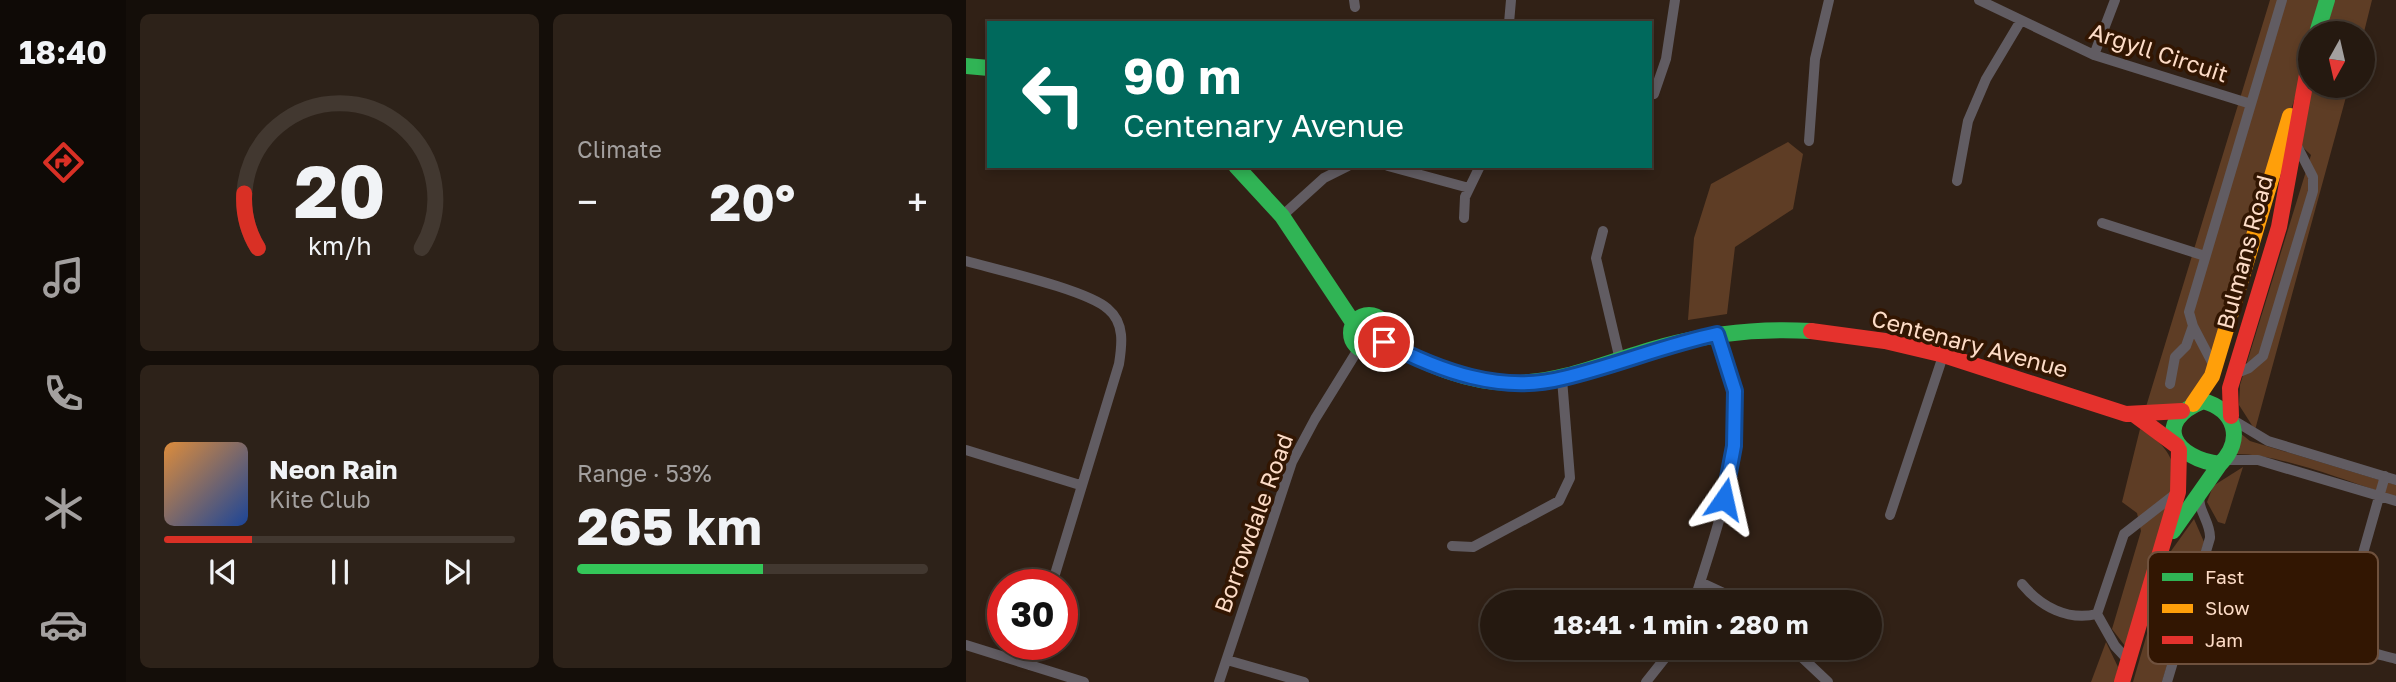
<!DOCTYPE html>
<html lang="en">
<head>
<meta charset="utf-8">
<style>
	body { margin:0; font-family:"Golos Text",sans-serif; background:#2d2219; color:#f1f3f6; height:100vh; display:flex; flex-direction:column; font-size:26px; white-space:nowrap }
	* { box-sizing:border-box; margin:0 }
	p { font-size:23px; color:#a3a09f }
	.icon { flex:none; width:38px; height:38px; fill:none; stroke:currentColor; stroke-width:2; stroke-linecap:round; stroke-linejoin:round }
	.map { position:relative; flex:1; overflow:hidden }
	.side { display:flex; flex-direction:column; gap:14px; padding:14px; background:#140e09; width:840px }
	.side>* { flex:none }
	.guide { position:absolute; left:21px; top:21px; width:665px; height:147px; border-radius:0px; box-shadow:0 4px 10px #0003,0 0 0 2px #423830; background:#00695c; color:#fff; overflow:hidden }
	.needle { width:46px; rotate:188deg }
	.buttons { position:absolute; left:1332px; top:21px; display:grid; gap:14px }
	.buttons a { display:grid; place-items:center; width:77px; height:77px; border-radius:50%; background:#251910; box-shadow:0 4px 10px #0003,0 0 0 2px #423830; font-size:35px }
	.speed { position:absolute; left:21px; top:569px; display:flex; gap:14px; font-size:35px; font-weight:700; text-align:center }
	.speed>* { display:grid; place-content:center; width:91px; height:91px; border-radius:50%; background:#251910; box-shadow:0 4px 10px #0003,0 0 0 2px #423830; line-height:1 }
	.speed .limit { border:10px solid #d22; background:#fff; color:#111 }
	.pin { position:absolute; display:grid; place-items:center; width:60px; height:60px; color:#fff; margin:-30px; border:4px solid #fff; border-radius:50%; box-shadow:0 2px 7px #0007 }
	.me { position:absolute; width:77px; margin:-38px; rotate:11deg; stroke-linejoin:round; filter:drop-shadow(0 0 5px #0008) }
	.turn { display:flex; align-items:center; gap:24px; height:147px; padding:0 21px; font-size:32px }
	.turn .icon { width:91px; height:91px; stroke-width:2.5 }
	.turn b { display:block; font-size:49px; line-height:60px }
	.big { font-size:52px; font-weight:700; line-height:1.1 }
	.side .tile { flex:1; display:flex; flex-direction:column; justify-content:center; gap:10px; min-width:0; padding:0 24px; border-radius:10px; background:#2d2219 }
	.side .dial { align-items:center; gap:0 }
	.dial svg { height:182px; overflow:visible; fill:none; stroke:#423830; stroke-width:7; stroke-linecap:round; text-anchor:middle }
	.dial text { fill:#f1f3f6; stroke:none }
	.song { display:flex; align-items:center; gap:21px }
	.cover { width:84px; height:84px; border-radius:10px; background:linear-gradient(135deg,hsl(30 70% 55%),hsl(220 70% 35%)) }
	.played { height:7px; border-radius:4px; background:linear-gradient(90deg,#d93025 25%,#423830 25%) }
	.keys { display:flex; justify-content:space-around; direction:ltr }
	.heat { display:flex; justify-content:space-between; align-items:center; font-size:38px; direction:ltr }
	.charge { height:10px; border-radius:5px; background:linear-gradient(90deg,#34c759 53%,#423830 0) }
	.side .tiles { flex:1; display:grid; gap:14px; grid-template-columns:repeat(2,1fr) }
	.trip { position:absolute; left:514px; top:590px; width:402px; height:70px; border-radius:35px; background:#251910; box-shadow:0 4px 10px #0003,0 0 0 2px #423830; font-weight:700; line-height:70px; text-align:center }
	main { display:flex; flex:1; min-height:0 }
	.menu { display:flex; flex-direction:column; width:126px; justify-content:space-around; align-items:center; background:#0f0a06; color:#a3a09f }
	.menu .icon { width:49px; height:49px }
	.menu .active { color:#d93025 }
	.menu b { font-size:32px; color:#f1f3f6 }
	.map>svg:first-child { display:block }
</style>
</head>
<body>
<main>
<nav class="menu">
<b>18:40</b>
<svg class="icon active" aria-label="directions" viewBox="0 0 24 24"><path d="M12 3l9 9-9 9-9-9zM9 14v-3h6M13 9l2 2-2 2"/></svg>
<svg class="icon" aria-label="music" viewBox="0 0 24 24"><path d="M9 18V5l10-2v13"/><circle cx="6" cy="18" r="3"/><circle cx="16" cy="16" r="3"/></svg>
<svg class="icon" aria-label="phone" viewBox="0 0 24 24"><path d="M5 4h4l2 5-3 2q2 4 5 5l2-3 5 2v4C11 20 4 13 5 4z"/></svg>
<svg class="icon" aria-label="climate" viewBox="0 0 24 24"><path d="M12 3v18M4 7l16 10M4 17L20 7"/></svg>
<svg class="icon" aria-label="car" viewBox="0 0 24 24"><path d="M5 17H2v-5l4-1 3-4h7l3 4 3 1v5h-3M9 17h6M6 11h13"/><circle cx="7" cy="17" r="2"/><circle cx="17" cy="17" r="2"/></svg>
</nav>
<section class="side">
<div class="tiles">
<div class="tile dial"><svg viewBox="0 0 100 80">
<path d="M14 69A42 42 0 1 1 86 69"/>
<path d="M14 69A42 42 0 0 1 8 45" stroke="#d93025"/>
<text x="50" y="56" font-size="32" font-weight="700">20</text>
<text x="50" y="72" font-size="11">km/h</text>
</svg></div>
<div class="tile"><p>Climate</p>
<div class="heat"><a>−</a><b class="big">20°</b><a>+</a></div>
</div>
<div class="tile">
<div class="song"><i class="cover"></i><div><b>Neon Rain</b><p>Kite Club</p></div></div>
<div class="played"></div>
<div class="keys"><svg class="icon" aria-label="previous" viewBox="0 0 24 24"><path d="M18 5L8 12l10 7zM5 5v14"/></svg><svg class="icon" aria-label="pause" viewBox="0 0 24 24"><path d="M8 5v14M16 5v14"/></svg><svg class="icon" aria-label="next" viewBox="0 0 24 24"><path d="M6 5l10 7-10 7zM19 5v14"/></svg></div>
</div>
<div class="tile"><p>Range · 53%</p><b class="big">265 km</b><div class="charge"></div></div>
</div>
</section>
<div class="map">
<svg width="1430" height="682" viewBox="0 0 1430 682">
	<rect width="100%" height="100%" fill="#312116"/>
	<path fill="#5e3d25" d="M1304,0H1359L1344,33V49L1245,368L1217,408L1179,410Z
		M1361,0H1406L1397,36L1396,33H1351Z
		M1344,86H1383L1289,430L1273,405L1274,385L1345,155L1328,139Z
		M822,142L837,154L827,209L769,247L761,314L722,320L728,238L745,184Z
		M1174,429C1197,443 1205,452 1211,478L1159,646L1146,629L1175,531L1171,513L1156,502Z
		M1274,433L1284,441L1430,485V497C1385,483 1313,453 1268,454Z
		M1277,467L1259,524L1252,522L1241,502L1247,486Z
		M1228,519L1238,542L1196,682H1167L1205,551Z
		M1140,642L1152,667L1149,682H1125Z"/>
	<g fill="none" stroke-linecap="round" stroke-linejoin="round">
		<path stroke="#615c62" stroke-width="10" d="M388,0L389,7
			M1013,0L1128,55L1285,104
			M543,23L545,0
			M1128,55L1149,0
			M688,94L700,59L709,0
			M843,141L849,59L863,0
			M422,166L503,188
			M991,181L1002,121L1020,79L1054,22
			M316,216L358,178L382,166
			M498,218L499,197L514,166
			M1136,223L1239,256
			M637,231L630,258L654,360
			M0,261C32,270 121,290 142,309C159,323 156,345 153,364L86,584
			M1249,368L1227,326L1223,312L1316,0
			M1268,374L1283,368L1297,356L1347,191V177L1329,142
			M1204,384L1209,357L1220,346L1227,326
			M1267,420L1302,441L1430,480
			M0,450L114,485
			M1260,460H1292L1430,501
			M1419,476L1376,627C1382,651 1410,653 1430,659
			M924,515L977,356
			M486,546L507,547L593,501L604,478L596,379
			M734,582L777,602
			M1056,584C1075,607 1102,621 1131,614
			M728,602C747,539 779,457 769,391C766,372 757,352 751,334
			M0,645L118,682
			M826,648L862,682
			M261,660L338,682
			M1162,660L1149,646L1131,614L1158,534L1212,492
			M63,665L69,644
			M253,682L326,462L349,419L393,348
			M680,682L707,648
			M1201,682L1244,538C1245,522 1230,509 1234,493"/>
		<path stroke="#30b455" stroke-width="16" d="M1351,33L1361,0
			M0,66L23,68
			M270,166L316,216L388,324
			M385 333a18 18 0 1 1 36 0a18 18 0 1 1-36 0Z
			M418,342C458,363 502,384 549,383C601,382 648,359 698,346C746,333 795,328 845,331
			M1237,401C1270,410 1278,440 1254,464C1209,459 1185,422 1237,401Z
			M1207,531L1254,464"/>
		<path stroke="#ff9f0a" stroke-width="16" d="M1227,404L1246,376L1324,116"/>
		<path stroke="#e5322d" stroke-width="16" d="M845,331L919,341L974,354L1160,414L1216,411
			M1169,415L1211,446
			M1265,416L1264,388L1313,227L1344,58
			M1156,682L1212,492L1213,450"/>
	</g>
	<g fill="none" stroke-linecap="round" stroke-linejoin="round">
		<defs>
			<path id="route" d="M418,342C473,371 535,394 597,378C649,366 698,345 751,334L769,391L768,446L758,499"/>
		</defs>
		<use href="#route" stroke="#114b97" stroke-width="18"/>
		<use href="#route" stroke="#1a73e8" stroke-width="12"/>
	</g>
	<g text-anchor="middle" dominant-baseline="central" stroke-width="7" stroke-linejoin="round" paint-order="stroke">
		<g font-size="23" fill="#fddcc7" stroke="#321602">
			<text transform="translate(1193 52) rotate(18)">Argyll Circuit</text>
			<text transform="translate(1278 252) rotate(-75)">Bulmans Road</text>
			<text transform="translate(1004 343) rotate(15)">Centenary Avenue</text>
			<text transform="translate(287 523) rotate(-70)">Borrowdale Road</text>
		</g>
	</g>
	<rect x="1182" y="552" width="230" height="112" rx="10" fill="#321602" stroke="#6f513d" stroke-width="2"/>
	<rect x="1196" y="573" width="31" height="8" fill="#30b455"/>
	<rect x="1196" y="604" width="31" height="9" fill="#ff9f0a"/>
	<rect x="1196" y="636" width="31" height="8" fill="#e5322d"/>
	<g font-size="19" fill="#fddcc7">
		<text x="1239" y="584">Fast</text>
		<text x="1239" y="615">Slow</text>
		<text x="1239" y="647">Jam</text>
	</g>
</svg>
<div class="buttons">
<a><svg class="needle" viewBox="-14 -14 28 28"><path d="M0-13l5 13h-10z" fill="#e53935"/><path d="M0 13l5-13h-10z" fill="#a3a09f"/></svg></a>
</div>
<div class="speed"><div class="limit">30</div></div>
<div class="pin" style="left:418px;top:342px;background:#d93025"><svg class="icon" aria-label="arrive" viewBox="0 0 24 24"><path d="M6 21V4h12l-3 4 3 4H6"/></svg></div>
<svg class="me" style="left:758px;top:499px" viewBox="-20 -20 40 40"><path d="M0-17L14 15 0 8-14 15z" fill="#1a73e8" stroke="#fff" stroke-width="4"/></svg>
<div class="trip">18:41 · 1 min · 280 m</div>
<div class="guide">
<div class="turn"><svg class="icon" aria-label="left" viewBox="0 0 24 24"><path d="M17 20v-9H6M10 6l-5 5 5 5"/></svg><div><b>90 m</b>Centenary Avenue</div></div>
</div>
</div>
</main>
</body>
</html>
